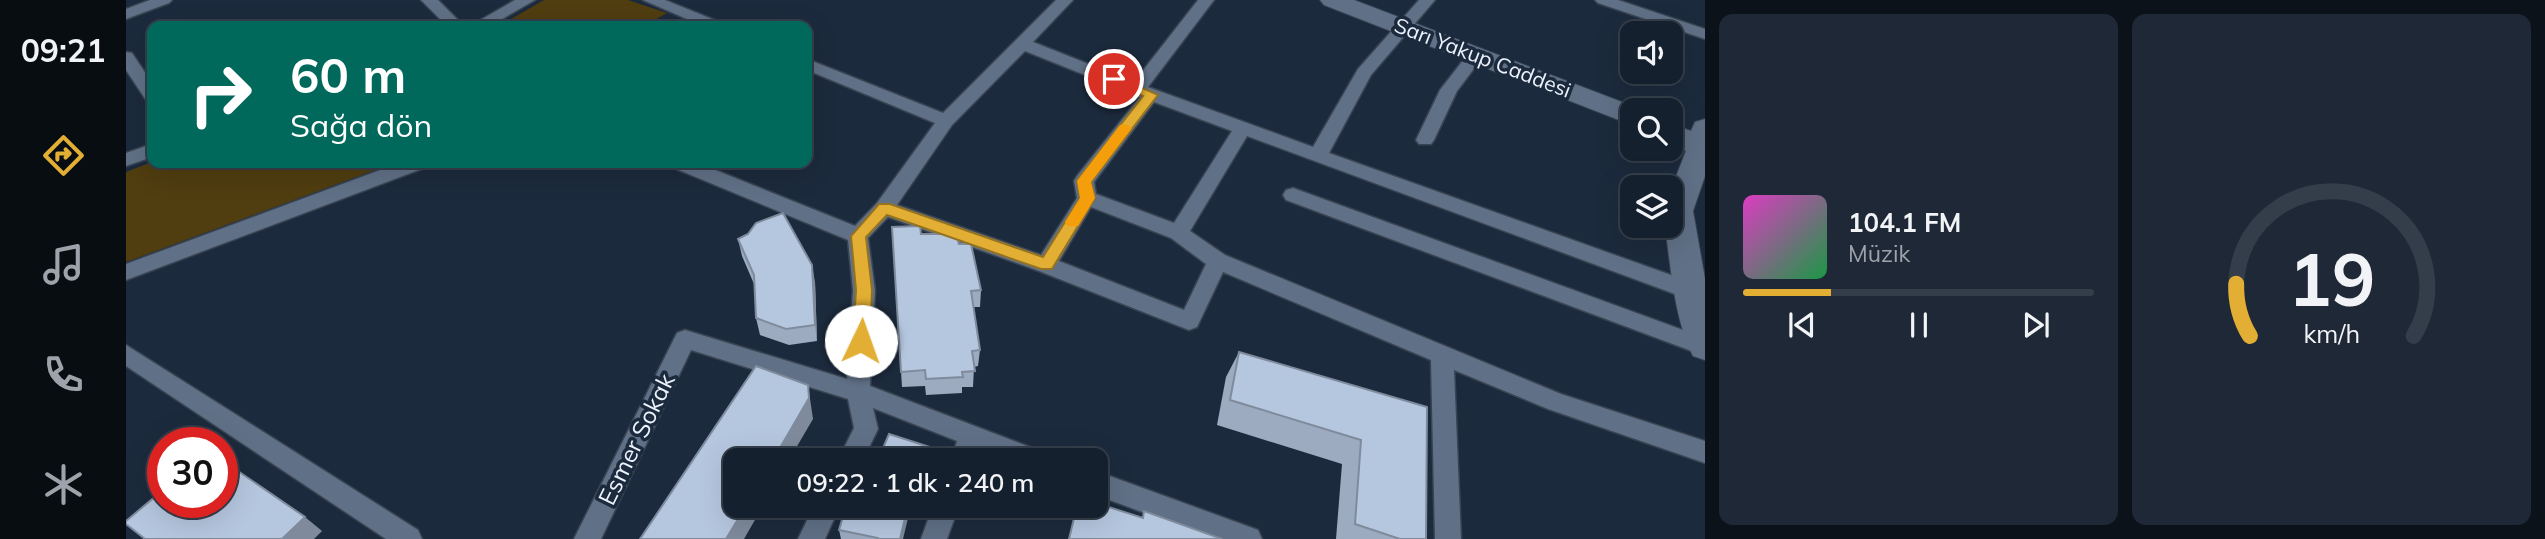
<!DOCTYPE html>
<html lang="tr">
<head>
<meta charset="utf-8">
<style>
	body { margin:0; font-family:Mulish,sans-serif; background:#1e2836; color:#f1f3f6; height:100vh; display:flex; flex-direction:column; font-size:26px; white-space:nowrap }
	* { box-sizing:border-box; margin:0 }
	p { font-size:23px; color:#9da3aa }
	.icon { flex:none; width:38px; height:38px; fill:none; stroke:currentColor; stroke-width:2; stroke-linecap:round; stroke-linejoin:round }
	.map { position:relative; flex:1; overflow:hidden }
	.sheet { display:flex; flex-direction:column; gap:14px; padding:14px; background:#0c1219; width:840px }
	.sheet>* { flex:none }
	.banner { position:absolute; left:21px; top:21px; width:665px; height:147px; border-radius:14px; box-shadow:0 7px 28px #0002,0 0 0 2px #343e4a; background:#00695c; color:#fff; overflow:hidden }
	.buttons { position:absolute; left:1494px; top:21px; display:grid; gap:14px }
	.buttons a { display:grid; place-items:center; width:63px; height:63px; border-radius:14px; background:#15202e; box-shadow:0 7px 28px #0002,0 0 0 2px #343e4a; font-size:35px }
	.speed { position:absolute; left:21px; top:427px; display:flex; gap:14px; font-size:35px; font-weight:700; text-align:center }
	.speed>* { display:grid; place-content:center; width:91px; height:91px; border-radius:50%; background:#15202e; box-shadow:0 7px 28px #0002,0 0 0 2px #343e4a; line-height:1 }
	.speed .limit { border:10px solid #d22; background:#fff; color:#111 }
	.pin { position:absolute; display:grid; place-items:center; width:60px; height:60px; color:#fff; margin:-30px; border:4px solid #fff; border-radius:50%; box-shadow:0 2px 7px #0007 }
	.me { position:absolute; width:77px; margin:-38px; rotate:3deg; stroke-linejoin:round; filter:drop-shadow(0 0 5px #0008) }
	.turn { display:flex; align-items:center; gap:24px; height:147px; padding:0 28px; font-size:32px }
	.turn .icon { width:91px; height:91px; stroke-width:2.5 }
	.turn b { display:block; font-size:49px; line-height:60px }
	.sheet .card { flex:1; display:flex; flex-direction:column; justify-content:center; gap:10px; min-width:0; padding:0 24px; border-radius:14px; background:#1e2836 }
	.sheet .dial { align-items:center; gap:0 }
	.dial svg { height:182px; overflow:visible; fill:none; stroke:#343e4a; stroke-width:7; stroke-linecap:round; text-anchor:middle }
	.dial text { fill:#f1f3f6; stroke:none }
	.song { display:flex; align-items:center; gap:21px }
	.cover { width:84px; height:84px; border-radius:10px; background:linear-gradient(135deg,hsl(310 70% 55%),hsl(140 70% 35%)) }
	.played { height:7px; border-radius:4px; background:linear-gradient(90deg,#e2af34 25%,#343e4a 25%) }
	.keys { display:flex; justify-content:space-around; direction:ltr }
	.sheet .tiles { flex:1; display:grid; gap:14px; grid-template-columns:repeat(2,1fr) }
	.trip { position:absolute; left:597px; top:448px; width:385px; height:70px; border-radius:14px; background:#15202e; box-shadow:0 7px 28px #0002,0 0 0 2px #343e4a; font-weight:600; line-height:70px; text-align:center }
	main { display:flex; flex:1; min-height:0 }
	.menu { display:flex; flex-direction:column; width:126px; justify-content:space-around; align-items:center; background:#080d12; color:#9da3aa }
	.menu .icon { width:49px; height:49px }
	.menu .current { color:#e2af34 }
	.menu b { font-size:32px; color:#f1f3f6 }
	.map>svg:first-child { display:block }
</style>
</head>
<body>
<main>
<nav class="menu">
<b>09:21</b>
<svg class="icon current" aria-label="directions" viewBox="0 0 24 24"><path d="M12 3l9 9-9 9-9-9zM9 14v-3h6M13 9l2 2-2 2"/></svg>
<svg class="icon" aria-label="music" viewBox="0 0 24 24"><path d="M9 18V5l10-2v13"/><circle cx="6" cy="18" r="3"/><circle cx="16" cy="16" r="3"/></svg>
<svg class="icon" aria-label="phone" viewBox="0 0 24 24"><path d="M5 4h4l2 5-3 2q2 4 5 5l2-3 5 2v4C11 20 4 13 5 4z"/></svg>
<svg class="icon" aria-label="climate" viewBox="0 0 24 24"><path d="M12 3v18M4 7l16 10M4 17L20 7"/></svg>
</nav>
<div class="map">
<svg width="1579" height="539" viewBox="0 0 1579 539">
	<rect width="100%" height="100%" fill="#1c2a3d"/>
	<path fill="#503d10" d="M418,0H502L541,13L518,26H373Z
		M26,162V163H268L0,262V172Z"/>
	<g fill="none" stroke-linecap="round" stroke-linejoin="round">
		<defs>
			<path id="street" d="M24,0H46L43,3L0,19V9Z
				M295,0H312L338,26H321Z
				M389,0H409L364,26H344Z
				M517,0H539L596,23L598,26H577Z
				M930,0H947L907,42L1008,82L1072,0H1088L1022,87L1187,147L1232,69L1293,0H1309L1245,75L1203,153L1573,285L1576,291L1573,297L1565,299L1557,297L1121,136L1064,231L1099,255L1435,394L1579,441V463L1422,409L1328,370L1335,539H1309L1305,360L1097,272L1071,327L1063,330L913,271L762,217L742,238L749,290L744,386L917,452L920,460H879L853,450L849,460H825L831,441L747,408L752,429L737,460H712L728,428L722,399L565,350L475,539H448L551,333L559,330L721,379L727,290L722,240L548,168L546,163H572L729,226L751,203L809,123L681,70V59L817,113ZM899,51L1014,97L951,176L948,181L951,198L915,255L771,205L826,125ZM1028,102L1106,131L1048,223L970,194L968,182ZM965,207L1045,238L1080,264L1058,310L933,261Z
				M1469,0H1492L1579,29V39L1472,3Z
				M1351,49L1359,54L1331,91L1308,140L1305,144H1293L1290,140L1314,90L1345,50Z
				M0,52L6,53L26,83V101L20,100L0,70Z
				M26,144V157L0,166V153Z
				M273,163H300L298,168L0,280V264Z
				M1167,188L1579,338V356L1160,200L1157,195L1160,190Z
				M0,345L292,530L296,539H260L0,366Z
				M970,471L1132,530L1136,539H1089L970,495Z
				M688,506H714L699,539H672Z
				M807,506H833L821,539H795Z"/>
			<path id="secondary" d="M1194,0H1228L1517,110H1507V125L1498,122L1198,5Z
				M1579,119V176L1567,211L1579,279V360L1567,356C1548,318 1545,268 1539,226H1545V189L1560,151L1545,144V124L1565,131L1569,122Z"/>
		</defs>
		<use href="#street" stroke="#394453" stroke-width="3"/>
		<use href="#secondary" stroke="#394453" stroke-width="2"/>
		<use href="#street" fill="#607086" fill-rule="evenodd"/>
		<use href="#secondary" fill="#607086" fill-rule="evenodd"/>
	</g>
	<path fill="#9cabc0" d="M766,227L833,244L855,290L854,307H847L854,350L852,366L848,367L847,387H836V393L800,395L799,386L776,387Z
		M612,239L689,282L691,341L663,345L634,335L630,318L628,284L616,256Z
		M1113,352L1301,407L1300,539H1210L1216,464L1091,425L1100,377Z
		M713,530L777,539H715Z"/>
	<path fill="#7f8b9c" d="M686,265L689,282L691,341L689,325Z
		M682,385L687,419L663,460H647Z
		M620,506H637L618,539H600Z
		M782,506H785L777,539H774Z
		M179,517L196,531L188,539H156Z"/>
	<path fill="#b5c7df" stroke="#7f8b9c" stroke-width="2" d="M657,213L686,265L689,325L660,329L630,318L628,275L612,239L622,234L630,223Z
		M794,226L795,234H830L833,244H845L855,290L845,291L854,350L846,351L849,371L836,372L837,377L800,379L799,370L775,372L766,227Z
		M1113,352L1301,407L1300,539H1274L1229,524L1235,440L1104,400Z
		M630,366L682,385L683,398L647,460H609V506H620L600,539H514Z
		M763,434L816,451L813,460H752Z
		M96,460L179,517L156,539H19L0,524V521L37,490V502H96Z
		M970,503L1017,518L1018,511L1096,539H943L951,506H970Z
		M720,506H782L774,539H752V538L713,530Z"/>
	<path fill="#e2af34" stroke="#937222" stroke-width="2" d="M988,75L1032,95L965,182L969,198L926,269H915L761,215L740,237L746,290L744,341L741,346H729L727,341L730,290L725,236L753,204H764L917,257L954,198L951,181L953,178L1017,96L984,82V76Z"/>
	<path fill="#f59e0b" d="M999,124L1006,128L965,182L969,198L952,226H941L939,222L954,198L951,181L994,125Z"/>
	<g text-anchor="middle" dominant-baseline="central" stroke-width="7" stroke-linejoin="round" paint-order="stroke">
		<g font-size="21" fill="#ecf3fd" stroke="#1c2a3d">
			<text transform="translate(1357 57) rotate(21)">Sarı Yakup Caddesi</text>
		</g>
		<g font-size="24" fill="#ecf3fd" stroke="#1c2a3d">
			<text transform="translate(510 439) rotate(-64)">Esmer Sokak</text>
		</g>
	</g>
</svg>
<div class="buttons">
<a><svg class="icon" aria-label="sound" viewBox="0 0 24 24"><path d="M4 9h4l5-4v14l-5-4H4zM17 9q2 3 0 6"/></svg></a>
<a><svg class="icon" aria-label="search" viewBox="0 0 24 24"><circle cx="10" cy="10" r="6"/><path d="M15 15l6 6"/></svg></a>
<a><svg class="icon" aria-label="layers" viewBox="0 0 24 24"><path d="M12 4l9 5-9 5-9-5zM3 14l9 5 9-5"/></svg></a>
</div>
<div class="speed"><div class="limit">30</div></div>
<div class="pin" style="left:988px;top:79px;background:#d93025"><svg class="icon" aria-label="arrive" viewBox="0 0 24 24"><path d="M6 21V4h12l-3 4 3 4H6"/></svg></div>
<svg class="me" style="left:735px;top:341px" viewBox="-20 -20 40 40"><circle r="19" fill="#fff"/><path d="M0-13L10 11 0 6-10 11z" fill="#e2af34"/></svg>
<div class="trip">09:22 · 1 dk · 240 m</div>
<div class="banner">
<div class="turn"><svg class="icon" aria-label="right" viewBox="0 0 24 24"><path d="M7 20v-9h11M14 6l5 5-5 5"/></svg><div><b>60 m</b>Sağa dön</div></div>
</div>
</div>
<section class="sheet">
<div class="tiles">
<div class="card">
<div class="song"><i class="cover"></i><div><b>104.1 FM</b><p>Müzik</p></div></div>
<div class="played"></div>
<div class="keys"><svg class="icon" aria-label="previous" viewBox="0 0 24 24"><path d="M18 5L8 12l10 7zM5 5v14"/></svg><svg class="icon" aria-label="pause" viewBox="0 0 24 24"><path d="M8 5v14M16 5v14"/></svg><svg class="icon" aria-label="next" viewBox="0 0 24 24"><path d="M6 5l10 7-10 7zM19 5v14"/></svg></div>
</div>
<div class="card dial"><svg viewBox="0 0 100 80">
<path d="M14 69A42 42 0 1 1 86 69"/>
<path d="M14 69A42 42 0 0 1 8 46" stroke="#e2af34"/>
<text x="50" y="56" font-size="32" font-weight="700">19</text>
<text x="50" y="72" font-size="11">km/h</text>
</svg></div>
</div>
</section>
</main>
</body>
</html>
